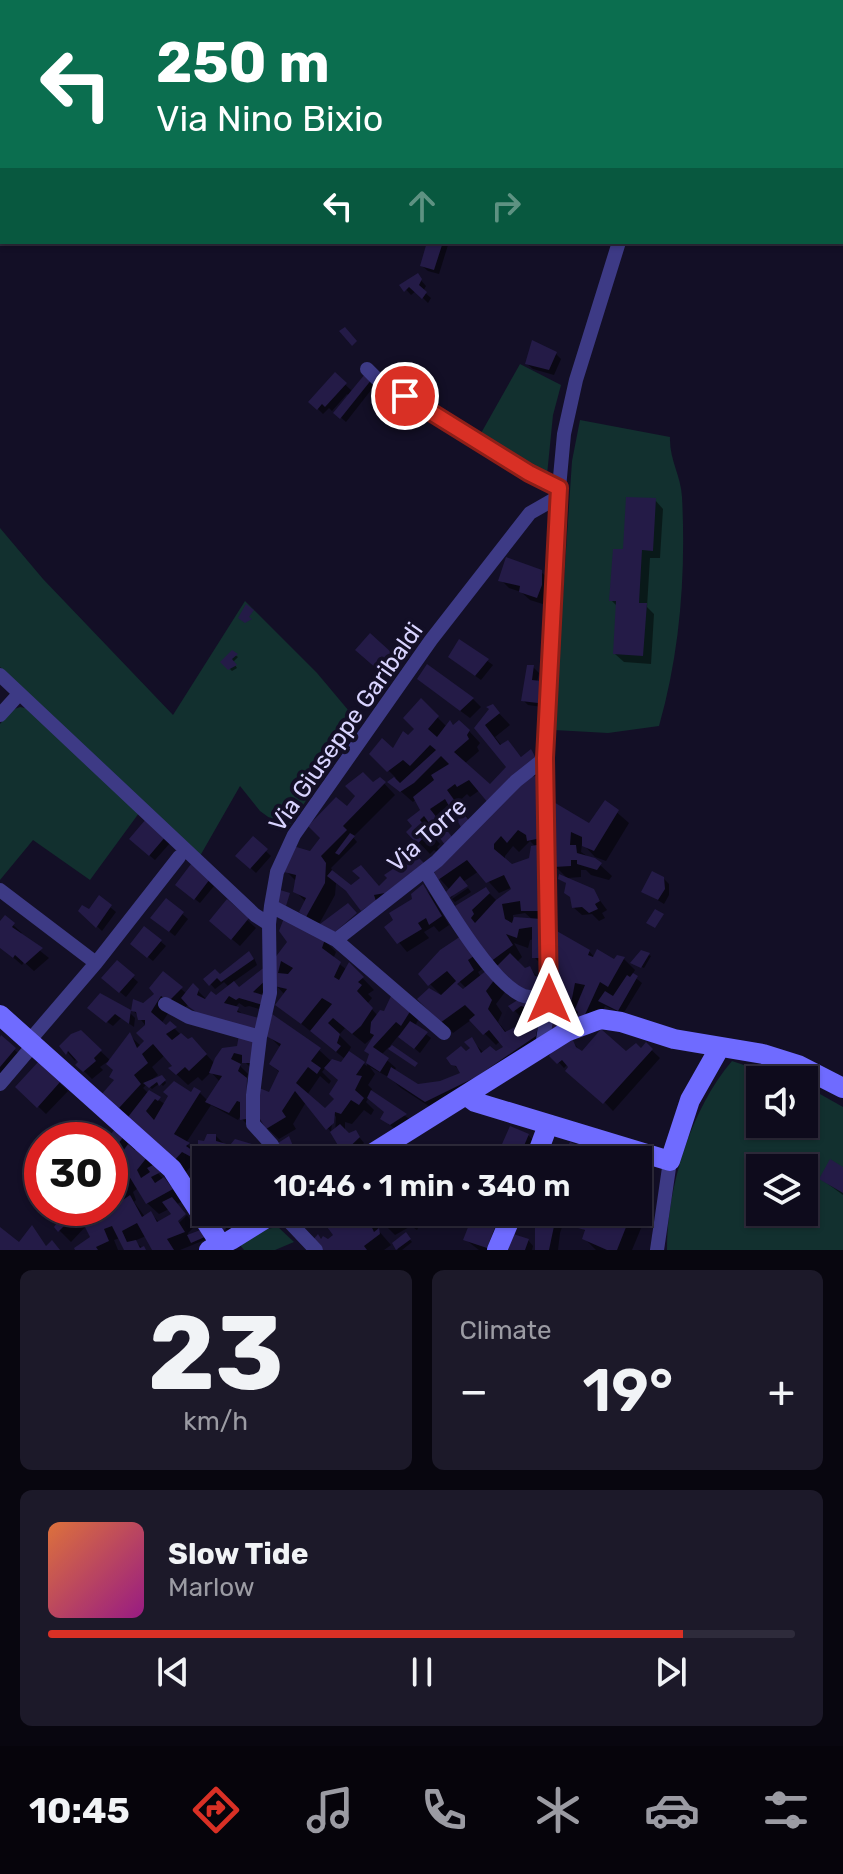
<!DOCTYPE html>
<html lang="en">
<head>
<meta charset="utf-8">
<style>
	body { margin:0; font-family:Rubik,sans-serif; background:#1c1929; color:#f1f3f6; height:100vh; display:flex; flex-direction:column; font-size:30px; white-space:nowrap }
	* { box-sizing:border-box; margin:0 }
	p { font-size:26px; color:#9b9ba3 }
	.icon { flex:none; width:44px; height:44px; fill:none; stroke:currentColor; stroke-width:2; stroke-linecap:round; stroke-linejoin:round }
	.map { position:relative; height:1250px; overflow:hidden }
	.drawer { display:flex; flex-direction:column; gap:20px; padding:20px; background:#08060f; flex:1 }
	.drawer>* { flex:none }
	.banner { position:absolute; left:0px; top:0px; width:844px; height:244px; box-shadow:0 2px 6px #0004,0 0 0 2px #2e2b3b; background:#0b6e4f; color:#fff; overflow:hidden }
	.buttons { position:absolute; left:746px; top:1066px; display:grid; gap:16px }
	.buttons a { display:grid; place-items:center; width:72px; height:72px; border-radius:0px; background:#0e0b1c; box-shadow:0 2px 6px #0004,0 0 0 2px #2e2b3b; font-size:40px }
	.speed { position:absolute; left:24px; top:1122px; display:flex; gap:16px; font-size:40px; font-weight:700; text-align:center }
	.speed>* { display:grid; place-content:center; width:104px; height:104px; border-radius:50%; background:#0e0b1c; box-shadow:0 2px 6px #0004,0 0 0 2px #2e2b3b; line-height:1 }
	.speed .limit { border:12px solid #d22; background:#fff; color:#111 }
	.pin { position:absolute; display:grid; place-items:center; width:68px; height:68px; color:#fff; margin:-34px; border:4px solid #fff; border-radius:50%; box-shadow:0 2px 8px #0007 }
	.me { position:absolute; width:88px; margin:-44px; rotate:0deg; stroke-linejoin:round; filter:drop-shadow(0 0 6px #0008) }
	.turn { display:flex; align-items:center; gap:28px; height:168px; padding:0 24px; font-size:36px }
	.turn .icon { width:104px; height:104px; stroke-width:2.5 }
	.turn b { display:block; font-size:56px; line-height:68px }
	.lanes { display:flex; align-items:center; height:76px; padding:0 24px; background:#0003; justify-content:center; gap:40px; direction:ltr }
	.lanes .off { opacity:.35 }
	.big { font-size:60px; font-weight:600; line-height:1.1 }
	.drawer .tile { flex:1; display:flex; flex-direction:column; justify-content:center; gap:12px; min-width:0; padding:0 28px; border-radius:12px; background:#1c1929 }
	.drawer .dial { align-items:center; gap:0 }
	.dial b { font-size:104px; line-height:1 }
	.song { display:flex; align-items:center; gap:24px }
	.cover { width:96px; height:96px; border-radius:12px; background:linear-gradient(135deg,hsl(20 70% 55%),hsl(310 70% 35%)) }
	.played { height:8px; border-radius:4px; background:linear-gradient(90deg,#d93025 85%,#2e2b3b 85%) }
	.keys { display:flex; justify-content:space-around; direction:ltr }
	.heat { display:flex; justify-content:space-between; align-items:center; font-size:44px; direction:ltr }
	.drawer .tiles { flex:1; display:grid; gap:20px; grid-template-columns:1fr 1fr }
	.tile:last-child { grid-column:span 2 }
	.trip { position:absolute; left:192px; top:1146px; width:460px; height:80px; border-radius:0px; background:#0e0b1c; box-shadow:0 2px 6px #0004,0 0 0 2px #2e2b3b; font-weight:600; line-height:80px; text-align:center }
	.menu { display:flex; height:128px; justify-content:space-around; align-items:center; background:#06040b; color:#9b9ba3 }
	.menu .icon { width:56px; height:56px }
	.menu .active { color:#d93025 }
	.menu b { font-size:36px; color:#f1f3f6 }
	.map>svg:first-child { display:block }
</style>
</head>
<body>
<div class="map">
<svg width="843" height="1250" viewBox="0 0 843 1250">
	<rect width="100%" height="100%" fill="#130f26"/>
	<path fill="#12302f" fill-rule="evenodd" d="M520,364L561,385L553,415L547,475L533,473L480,435Z
		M580,420L670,437C669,459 681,476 682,497C686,574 680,652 659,726L608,733L554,730L572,461Z
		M0,528L43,579L173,715L245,601L317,673L359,723L286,830L260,811L240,786L200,856L0,667Z
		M20,707L30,709L139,813L90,880L33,840L0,880V724L12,710Z
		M732,1061L789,1080H760V1124H804V1085L843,1107V1250H667C667,1187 691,1109 732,1061ZM760,1168H804V1212H760Z
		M278,1227L294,1242L275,1250H244L240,1245L267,1229Z"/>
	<path fill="#0007" fill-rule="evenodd" d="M761,0H790V2H761Z
		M429,242H445L448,245L439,274L428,271L422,266Z
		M417,276L426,286L423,291L431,298L428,303L416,291L411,295L402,285Z
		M556,354L561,359L554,375L533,369L527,364Z
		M335,375L353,392L365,376L375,385L346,422L336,413L350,396L347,394L332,411L329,408L323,414L311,402Z
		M655,500L663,509L660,558H650L647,607L654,614L651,664L624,662L615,654L618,607L611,600L625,551Z
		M541,572L550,580L546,605L530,600L521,592L509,588L501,580Z
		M371,636L396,659L383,673L358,650Z
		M460,642L493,665L481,680L456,662Z
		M232,653L238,657L233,662L237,668L232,671L223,662Z
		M427,667L473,699L481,707L470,718L428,687Z
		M533,667L539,673L537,682L545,688L543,707L528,705L523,700Z
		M421,701L447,727L469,731L480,743L477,747L479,751L464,764L490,787L508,767L477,728L492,706L510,725L495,737L502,746L508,742L522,758L531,751L547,772L536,780L546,790L552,817L590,826L606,803L629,823L606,861L595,857L582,843L581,852L600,865L612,876L609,880L591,875L586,870H581V877L567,878L553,864V950L589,951L595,958L614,962L618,957L624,959L635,970L632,975L642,983L623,1014L605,1006L594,1030L571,1039L580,1051L627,1055L641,1050L646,1045L660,1058L613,1111L568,1064L564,1068L552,1055L556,1049L438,1112L401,1088L390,1078L370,1067L375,1074L368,1085L372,1089L371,1093L411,1120L396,1129L388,1124L386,1112L369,1097L366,1102L374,1110L371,1115L364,1110L352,1124L345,1122V1131L349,1136L356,1133L364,1143L346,1160H325L320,1152L330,1153L342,1148L335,1134L336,1117L333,1113L331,1132L306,1102L293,1124L296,1129L279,1139L267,1128L270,1094L280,1073L271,1064L281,1048L266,1033L189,1004L181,1011L173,1006L161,1024L166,1028L170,1024L188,1042L203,1051L215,1064L238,1048L241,1038L253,1070L243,1060L240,1066L248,1074L246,1079L255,1088L250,1127L240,1117L238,1120L211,1105L186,1143L206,1163V1187L194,1176L203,1167L195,1162L186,1172L130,1117L115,1106V1070L107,1062L100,1067L103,1070L92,1079L78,1065L80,1062L77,1058L75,1061L62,1046L81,1033L111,1061L130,1036L141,1046L147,1041L146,1026L133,1010L156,994L163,974L187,994L193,986L207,1000L216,998L229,987L224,982L215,989L206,979L220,976L254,958L257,965L233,982L239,989L276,960L324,940L336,952L333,959L347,970L350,965L374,990L368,994L372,998L367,1004L378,1016L410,1012L418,1020L415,1026L431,1038L420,1053L399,1035L390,1046L418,1067L389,1047L381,1055L396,1068L394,1071L418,1086L441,1083L463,1074L452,1063L474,1048L471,1040L484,1053L496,1054L505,1048L500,1041L496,1045L471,1020L453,1033L420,999L441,995L430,984L460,939L484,968L478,972L481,977L487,972L505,992L496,1004L502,1013L498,1022L507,1033L522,1036L527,1023L511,1007L522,1001L541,1005L546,969L534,957V939L530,940L528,948L514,943L522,957L517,962L525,971L530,968L539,979L540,1001L492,961L458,907L485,889L498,902L515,886L499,893L479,871L463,882L451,898L450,890L440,879L436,869L456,853L435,828L429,832L440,844L437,847L441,851L438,853L434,850L430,854L409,832L422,811L416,799L413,802L390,782L396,778L372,754L394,751L417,730ZM480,790L498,810L477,831L457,803L467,794L470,797ZM454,811L472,836L461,848L439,821ZM530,841L536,847L531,860L512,867L505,861V856L513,846L519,852ZM555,848V859L546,850ZM525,913L533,920L513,919V915ZM459,981L466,988L463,991L455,985ZM274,983L285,995L278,1005L345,1059L342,1064L332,1062L319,1050L246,1017L235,1008L239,1003L245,1007L249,1006L270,1012ZM345,1028L365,1044L375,1035L367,1066L348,1053L351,1047L339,1035ZM165,1055L175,1066L171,1069L188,1085L198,1077L202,1081L211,1072L220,1082L208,1101L200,1093L165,1104L149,1094L143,1088L147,1084L152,1089L160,1083L163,1086L166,1083L164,1079L151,1080L158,1075L152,1067ZM326,1067L340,1081L337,1099L325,1111L307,1095L320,1076L329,1084L331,1081L322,1072Z
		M380,779L395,795L353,837L357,842L331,868L336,876L351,887L380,888L430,872L371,918L351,895L336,883L335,895L318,926L302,912L306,902L295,891L297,882L286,871L310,853L348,808Z
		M146,822L170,843L155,860L136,844Z
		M253,839L271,856L256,873L238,856Z
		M561,878L593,891L607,910L602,913L605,918L599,921L592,914L582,915L573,907L568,885Z
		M663,878L669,884V895L664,904L643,891Z
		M208,881L214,886L200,903L183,890Z
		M423,887L431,895L449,925L439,932L434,926L424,932L429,938L407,952L387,928L415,900Z
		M468,888L471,892L455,902L452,899Z
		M99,898L116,912L102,931L80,910L89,912Z
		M166,900L188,919L175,936L158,923Z
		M227,902L256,928L240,946L220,929Z
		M5,918L22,933L20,935L49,958L34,971L24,962L22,965L8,953L0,938V924Z
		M160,941L166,946L153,961L138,949Z
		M642,952L651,956L644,968L632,963Z
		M117,963L138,982L126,997L109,983Z
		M129,1012L135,1018L134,1027L121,1018L113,1026L95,1013Z
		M2,1038L20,1055L0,1078V1040Z
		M39,1064L68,1091L46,1114L18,1087Z
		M115,1132L158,1169L156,1171L183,1201L177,1204L184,1212L177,1219V1225L187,1215L195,1226L188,1233L189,1236L202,1231L207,1239L180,1250H155L146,1236L134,1241L145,1250H126L120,1238L114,1240L118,1250H77L93,1238L86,1226L71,1242L56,1227L63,1218L53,1208H106L110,1212L117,1207L112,1201L110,1202L108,1140ZM138,1188L147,1203L159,1214L169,1209L174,1215L160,1223L151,1214L145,1217L134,1202L136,1200L133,1192Z
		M528,1135L537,1144L530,1160H498Z
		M216,1136L226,1146L231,1147L235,1141L261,1149L272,1160H209L210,1158L200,1148Z
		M589,1145L594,1150L589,1160H568L564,1156L578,1148Z
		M843,1169V1195L821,1179Z
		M638,1170L652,1182L643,1203L649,1209L632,1250H596L584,1238L586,1232L581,1227L587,1212H638Z
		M212,1212H236L228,1221L240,1237L236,1241Z
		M237,1212H255L263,1221L253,1229Z
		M318,1212H370L381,1226L377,1229L391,1245L384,1250H325L322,1241H328L335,1236Z
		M380,1212H409L393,1222L396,1225L411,1215L410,1212L421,1223L417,1230L411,1226L395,1235L387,1227L386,1224L389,1222Z
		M476,1212H513L497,1250H479L466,1240Z
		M526,1212H563L566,1215L560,1233L558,1250H537V1224L526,1215Z
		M406,1235L412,1242L402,1250H398L395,1244Z
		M528,1240L533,1246L532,1250H504Z"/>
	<path fill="#241b47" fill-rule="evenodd" d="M427,242H443L434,270L420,266Z
		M418,273L422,279L419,285L427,292L422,299L409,287L404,292L399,285Z
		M345,327L357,341L352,346L339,331Z
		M532,340L557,352L549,370L525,364Z
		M335,372L347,383L325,407L322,404L317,410L308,402Z
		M365,374L372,379L340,419L333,413Z
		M626,497L656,498L653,551L642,550L639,603H647L643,656L613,654L616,601H609L613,549H623Z
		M506,557L542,570V585L537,598L519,592L520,586L498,581Z
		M246,604L254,610L249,617L252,619L245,623L238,618Z
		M370,633L392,653L377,669L355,650Z
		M459,639L489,659L475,676L448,657Z
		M232,650L238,654L232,659L237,665L228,670L220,662Z
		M427,664L474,698L460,711L417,679Z
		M527,665H534L532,680L541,681L538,703L521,701Z
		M421,698L439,716L428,729L437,737L450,720L453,725L459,720L470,730L467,735L469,739L454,752L490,784L506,767L474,728L489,709L486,707L493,704L500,713L485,725L500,745L508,740L521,757L531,749L537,760L489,804L469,780L457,787L455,784L447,790L470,822L462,829L445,799L430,809L453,838L445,845L424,816L420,820L430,832L417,844L406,832L412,826L407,820L420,810L413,797L434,780L431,775L449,764L441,756L414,783L400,792L387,782L394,777L400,783L436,750L430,745L410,766L403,760L387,772L369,754L382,738L393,748L403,731L408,735L414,729L403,718Z
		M363,772L373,782L380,777L386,782L343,826L347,830L321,856L326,863L325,883L306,917L299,912L306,898L293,892L296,875L284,872L293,846L310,851L320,838L308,826L336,797L347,806L355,796L345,786Z
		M536,776L542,805L541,838L527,841L526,835L518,830L507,843L501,836L494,844V849L512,864L529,858L531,846L543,844L540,911H521L520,901L502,904L505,919L512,923L514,917L542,919L543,958H532V927L519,929L517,938L506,934L513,945L490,962L466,931L455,906L486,887L490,893L472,910L474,914L471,918L475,923L496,900L511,889L504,875L486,883L467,860L438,880L433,869L527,777Z
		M605,800L619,810L594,851L582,846V837L571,832L570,845H576L577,853L595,858L602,863L597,870L577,864V860H571V866L554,867L552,801L589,823Z
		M146,819L166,836L149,856L129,839Z
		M350,833L355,836L339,855L335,853Z
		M253,836L268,849L250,869L235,856Z
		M415,854L424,863L385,893L374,895L376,901L361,911L346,891L327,876L332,870L351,885L360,878L352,871L361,865L379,886L387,878L384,875Z
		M191,864L210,879L194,900L175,885Z
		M652,871L664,877L665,889L658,900L641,892Z
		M559,874L594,889L600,901L595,904L598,909L589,913L582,907L572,908L570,897L564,893L566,883L558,879Z
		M460,876L468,886L449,898L446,892Z
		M423,884L442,916L429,925L426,918L418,923L422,929L397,944L384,927L393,920L389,913L412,899L411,894Z
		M280,890L290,893L286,906L277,902Z
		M99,895L112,905L96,928L78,911L82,905L89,909Z
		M166,898L184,912L169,932L150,918Z
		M227,899L249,918L231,940L209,921Z
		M348,903L357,913L335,932L320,924Z
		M655,909L664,914L655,928L646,923Z
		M5,915L15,923L12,927L43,948L25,964L15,955L13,958L0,948V921Z
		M284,918L325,939L322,948L341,962L334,977L339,980L349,962L364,977L358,982L362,985L357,991L373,1008L361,1026L352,1034L333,1018L328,1023L340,1034L337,1043L341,1046L336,1052L310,1031L332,1004L322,998L301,1024L275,1005L287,989L274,986V959L287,942L279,931ZM281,961L293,968L288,974L278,973Z
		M144,926L162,940L147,958L130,944Z
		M555,930L590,950L588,955L593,957L597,949L614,959L617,955L625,957L608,987L600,982L583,1019L575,1021L578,1012L575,1009L585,985L575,983L567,1024L550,1033L554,999Z
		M461,936L474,956L468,960L474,970L457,984L463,989L487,970L495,979L486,991L492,1000L488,1009L505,1032L515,1027L520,1034L531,1009L521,1006L513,1012L508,1006L521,998L542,1003L536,1036L476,1077L425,1102L387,1077L391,1067L418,1084L440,1081L460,1073L456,1066L451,1065L446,1058L461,1046L466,1051L470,1048L464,1042L472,1037L481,1053L490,1046L496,1051L503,1047L489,1030L483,1035L469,1020L475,1015L465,1005L440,1023L417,999L429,988L441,995L456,981L447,971L428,986L418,974L440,950Z
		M641,950L650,953L641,968L630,963Z
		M249,951L254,959L221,982L217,978L209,986L203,979L215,969L220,974Z
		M510,953L525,968L530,966L535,976L544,978L543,994L520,988L497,966Z
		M117,960L135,975L119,993L101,978Z
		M266,966L267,979L253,992L263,995V1005L239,998L236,1000L229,996L224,1003L239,1007L237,1012L259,1018L257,1033L205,1018L189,1007L181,998L193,983L199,989L197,995L205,999L211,991L216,995L234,981L239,987Z
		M163,971L183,987L169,1001L161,996L151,1012L166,1025L170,1021L177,1027L166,1034L172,1040L181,1033L188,1039L192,1037L207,1054L189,1071L185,1067L176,1075L168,1068L172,1066L153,1044L142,1054L148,1063L134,1075L141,1084L119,1108L101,1095L114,1080L109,1077L113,1070L106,1064L130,1032L137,1048L144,1041L136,1033L145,1025V1020H138L136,1012L131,1011L133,999L143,1003L154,994L149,988Z
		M633,973L638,976L618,1011L598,1001L605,991L613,996L627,975L630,977Z
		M100,993L131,1010L129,1024L115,1014L106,1023L87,1008Z
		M391,996L411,1010L401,1026L396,1022L373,1047L389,1058L380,1072L366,1063L369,1054L364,1051L374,1035L370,1033L371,1022L380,1010L384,1011Z
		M272,1014L321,1048L311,1061L321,1068L317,1074L308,1067L296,1083L325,1108L334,1099L329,1094L338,1080L324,1068L332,1059L341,1062L349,1051L365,1062L356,1075L362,1076L355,1090L364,1098L359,1105L351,1100L341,1114L335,1112L334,1123L326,1130L295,1091L282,1111L286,1117L266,1129L257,1114V1087L269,1092L279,1071L269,1064L281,1044L266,1036Z
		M410,1021L428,1032L414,1049L398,1037Z
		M601,1029L626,1051L636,1043L641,1048L646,1042L653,1049L603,1104L565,1071L568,1067L562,1060L557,1064L549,1056L555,1047L572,1038L576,1047L582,1051Z
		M81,1030L102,1050L94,1058L96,1061L83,1072L75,1065L78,1062L68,1051L66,1055L59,1046L71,1034Z
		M1,1035L16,1048L0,1067V1037Z
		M239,1035L254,1038L251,1063H242V1055L234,1053L231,1059L241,1064L238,1071L247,1078L246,1119L240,1120V1102L237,1101L229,1113L205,1102L222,1076L209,1073L215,1058L222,1048L237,1046Z
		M392,1045L418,1063L415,1067L388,1049Z
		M39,1061L61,1081L37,1108L15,1087Z
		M162,1075L166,1080L159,1086L157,1082L149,1088L143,1083Z
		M174,1081L191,1092L194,1087L201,1091L174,1134L190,1143L186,1146L196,1153L193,1158L182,1152L173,1162L128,1117L149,1090L161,1097L158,1101L155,1099L146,1111L154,1120L168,1096L163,1092Z
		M371,1090L407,1114L390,1125L380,1119L384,1112L367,1098Z
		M340,1124L349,1133L356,1130L360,1137L339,1157L323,1160L318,1151L325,1145L330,1151L339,1147L330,1132Z
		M510,1126L529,1134L518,1160H495Z
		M115,1129L125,1135L117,1145L123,1151L128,1144L135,1150L137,1147L148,1156L137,1170L141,1178L150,1172L147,1168L153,1165L161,1172L151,1177L155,1183L164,1177L173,1189L146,1204L129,1176L123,1180L126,1188L110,1199V1140H106Z
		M207,1134H216V1141L230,1145L235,1139L262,1147L256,1160H206L204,1182L192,1176L213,1153L198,1148V1140L204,1141Z
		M289,1136L297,1156H305L306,1160H285L278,1143Z
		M579,1140L590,1143L582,1160H570L562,1156L570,1142L577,1145Z
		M830,1159L843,1167V1193L819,1179Z
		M130,1195L142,1217L151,1211L157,1222L171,1214L162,1202L172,1197L186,1214L178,1221L185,1232L167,1239L174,1250H152L137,1223L122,1231L127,1242L136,1240L140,1248L144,1246L146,1250H124L112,1226L104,1229L109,1241L96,1247L98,1250H75L74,1248L90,1237L81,1219L101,1208L110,1209Z
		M50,1208H82L58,1232L54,1227L61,1217Z
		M210,1212H220L230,1224L223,1231Z
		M316,1212H370L372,1214L367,1217L374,1232L379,1228L380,1234L364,1246L367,1250H323L312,1241L318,1234L321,1239L323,1236L328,1239L333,1235Z
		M386,1212H413L414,1213L408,1223L402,1219L385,1228L384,1223L392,1218Z
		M474,1212H501L487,1248L463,1240Z
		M524,1212H557L549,1250H535V1216H524Z
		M585,1212H632L617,1250H607L582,1239L585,1230L578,1228Z
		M32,1225L46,1246L52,1240L60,1250H0V1227L19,1242Z
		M203,1229L207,1236L191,1243L187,1235Z
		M406,1232L411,1239L396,1250L392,1243Z
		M510,1233L529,1239L525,1250H502Z"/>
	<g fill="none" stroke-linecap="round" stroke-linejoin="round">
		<path stroke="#3d3a85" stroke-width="14" d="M581,0L582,2
			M717,2L718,0
			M367,369L378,380L529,473L559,488
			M0,675L255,915L269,924
			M0,715L19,694
			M425,871C443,900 492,985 524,996C531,998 541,998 549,999
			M0,890L96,963
			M271,906L336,940L444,1033
			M336,940L437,861L516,781L545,758
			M165,1004L189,1017L260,1037
			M30,1040L96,963L179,857
			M542,1047L549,999L545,758L559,488L564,434L576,380L619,242
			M0,1084L34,1044
			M280,1160L272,1145L253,1124V1095L260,1037L270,993L269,924L271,906L277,872L294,835L431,640L530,513L558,497
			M280,1212L316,1250
			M657,1250L670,1161"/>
		<path stroke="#6f6bff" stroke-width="20" d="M0,1015L172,1169L221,1245
			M467,1096L475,1102L670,1161L690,1100L720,1047
			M362,1160L566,1032L601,1019L621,1022L674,1039L763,1054L798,1065L843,1088
			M535,1160L548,1125
			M209,1250L231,1240L276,1212
			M497,1250L513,1212"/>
	</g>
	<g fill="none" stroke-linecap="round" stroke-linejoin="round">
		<defs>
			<path id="route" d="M405,396L529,473L559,488L545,758L549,999"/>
		</defs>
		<use href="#route" stroke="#8d1f18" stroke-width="20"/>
		<use href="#route" stroke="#d93025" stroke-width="14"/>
	</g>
	<g text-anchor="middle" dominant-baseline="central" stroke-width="8" stroke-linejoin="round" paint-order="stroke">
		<g font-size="24" fill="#d9d4ff" stroke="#130f26">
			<text transform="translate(346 727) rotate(-55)">Via Giuseppe Garibaldi</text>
			<text transform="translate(427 835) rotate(-42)">Via Torre</text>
		</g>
	</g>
</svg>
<div class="buttons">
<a><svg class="icon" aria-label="sound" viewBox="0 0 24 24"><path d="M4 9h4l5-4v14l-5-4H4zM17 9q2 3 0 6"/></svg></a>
<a><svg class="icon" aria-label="layers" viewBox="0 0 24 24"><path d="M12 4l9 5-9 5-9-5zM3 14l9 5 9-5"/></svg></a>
</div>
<div class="speed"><div class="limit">30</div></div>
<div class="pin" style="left:405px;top:396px;background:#d93025"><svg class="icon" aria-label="arrive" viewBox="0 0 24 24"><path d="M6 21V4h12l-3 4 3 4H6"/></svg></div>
<svg class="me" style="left:549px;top:999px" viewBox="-20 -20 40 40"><path d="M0-17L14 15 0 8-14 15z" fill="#d93025" stroke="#fff" stroke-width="4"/></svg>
<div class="trip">10:46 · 1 min · 340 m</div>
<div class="banner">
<div class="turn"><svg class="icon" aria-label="left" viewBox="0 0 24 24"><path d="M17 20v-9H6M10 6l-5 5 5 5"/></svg><div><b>250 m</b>Via Nino Bixio</div></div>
<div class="lanes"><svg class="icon" aria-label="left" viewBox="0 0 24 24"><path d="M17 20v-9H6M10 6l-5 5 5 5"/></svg><svg class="icon off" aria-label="ahead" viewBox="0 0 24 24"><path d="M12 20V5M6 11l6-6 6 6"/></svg><svg class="icon off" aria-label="right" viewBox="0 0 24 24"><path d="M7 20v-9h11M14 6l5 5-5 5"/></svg></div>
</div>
</div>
<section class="drawer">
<div class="tiles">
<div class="tile dial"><b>23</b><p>km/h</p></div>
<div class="tile"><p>Climate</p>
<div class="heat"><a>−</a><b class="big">19°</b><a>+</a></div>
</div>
<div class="tile">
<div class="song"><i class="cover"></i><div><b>Slow Tide</b><p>Marlow</p></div></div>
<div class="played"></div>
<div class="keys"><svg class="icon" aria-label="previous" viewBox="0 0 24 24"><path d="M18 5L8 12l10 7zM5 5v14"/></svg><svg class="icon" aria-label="pause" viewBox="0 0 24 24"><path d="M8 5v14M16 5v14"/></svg><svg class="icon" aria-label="next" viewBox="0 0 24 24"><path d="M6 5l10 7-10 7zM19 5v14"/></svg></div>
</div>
</div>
</section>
<nav class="menu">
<b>10:45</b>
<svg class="icon active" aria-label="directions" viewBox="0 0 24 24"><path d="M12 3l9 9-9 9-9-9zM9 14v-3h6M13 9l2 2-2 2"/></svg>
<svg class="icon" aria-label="music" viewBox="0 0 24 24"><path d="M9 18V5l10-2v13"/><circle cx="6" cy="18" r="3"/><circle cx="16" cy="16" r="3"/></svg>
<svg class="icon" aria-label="phone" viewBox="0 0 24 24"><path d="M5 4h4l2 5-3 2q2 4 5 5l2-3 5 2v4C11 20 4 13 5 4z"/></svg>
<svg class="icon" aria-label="climate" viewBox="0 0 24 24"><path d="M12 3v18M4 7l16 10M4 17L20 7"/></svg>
<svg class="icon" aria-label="car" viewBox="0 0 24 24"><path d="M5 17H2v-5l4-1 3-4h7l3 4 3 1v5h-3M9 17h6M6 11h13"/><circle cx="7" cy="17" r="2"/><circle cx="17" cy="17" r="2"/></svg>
<svg class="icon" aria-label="filters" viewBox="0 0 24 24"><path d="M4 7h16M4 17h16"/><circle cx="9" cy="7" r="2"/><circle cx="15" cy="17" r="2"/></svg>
</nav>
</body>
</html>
